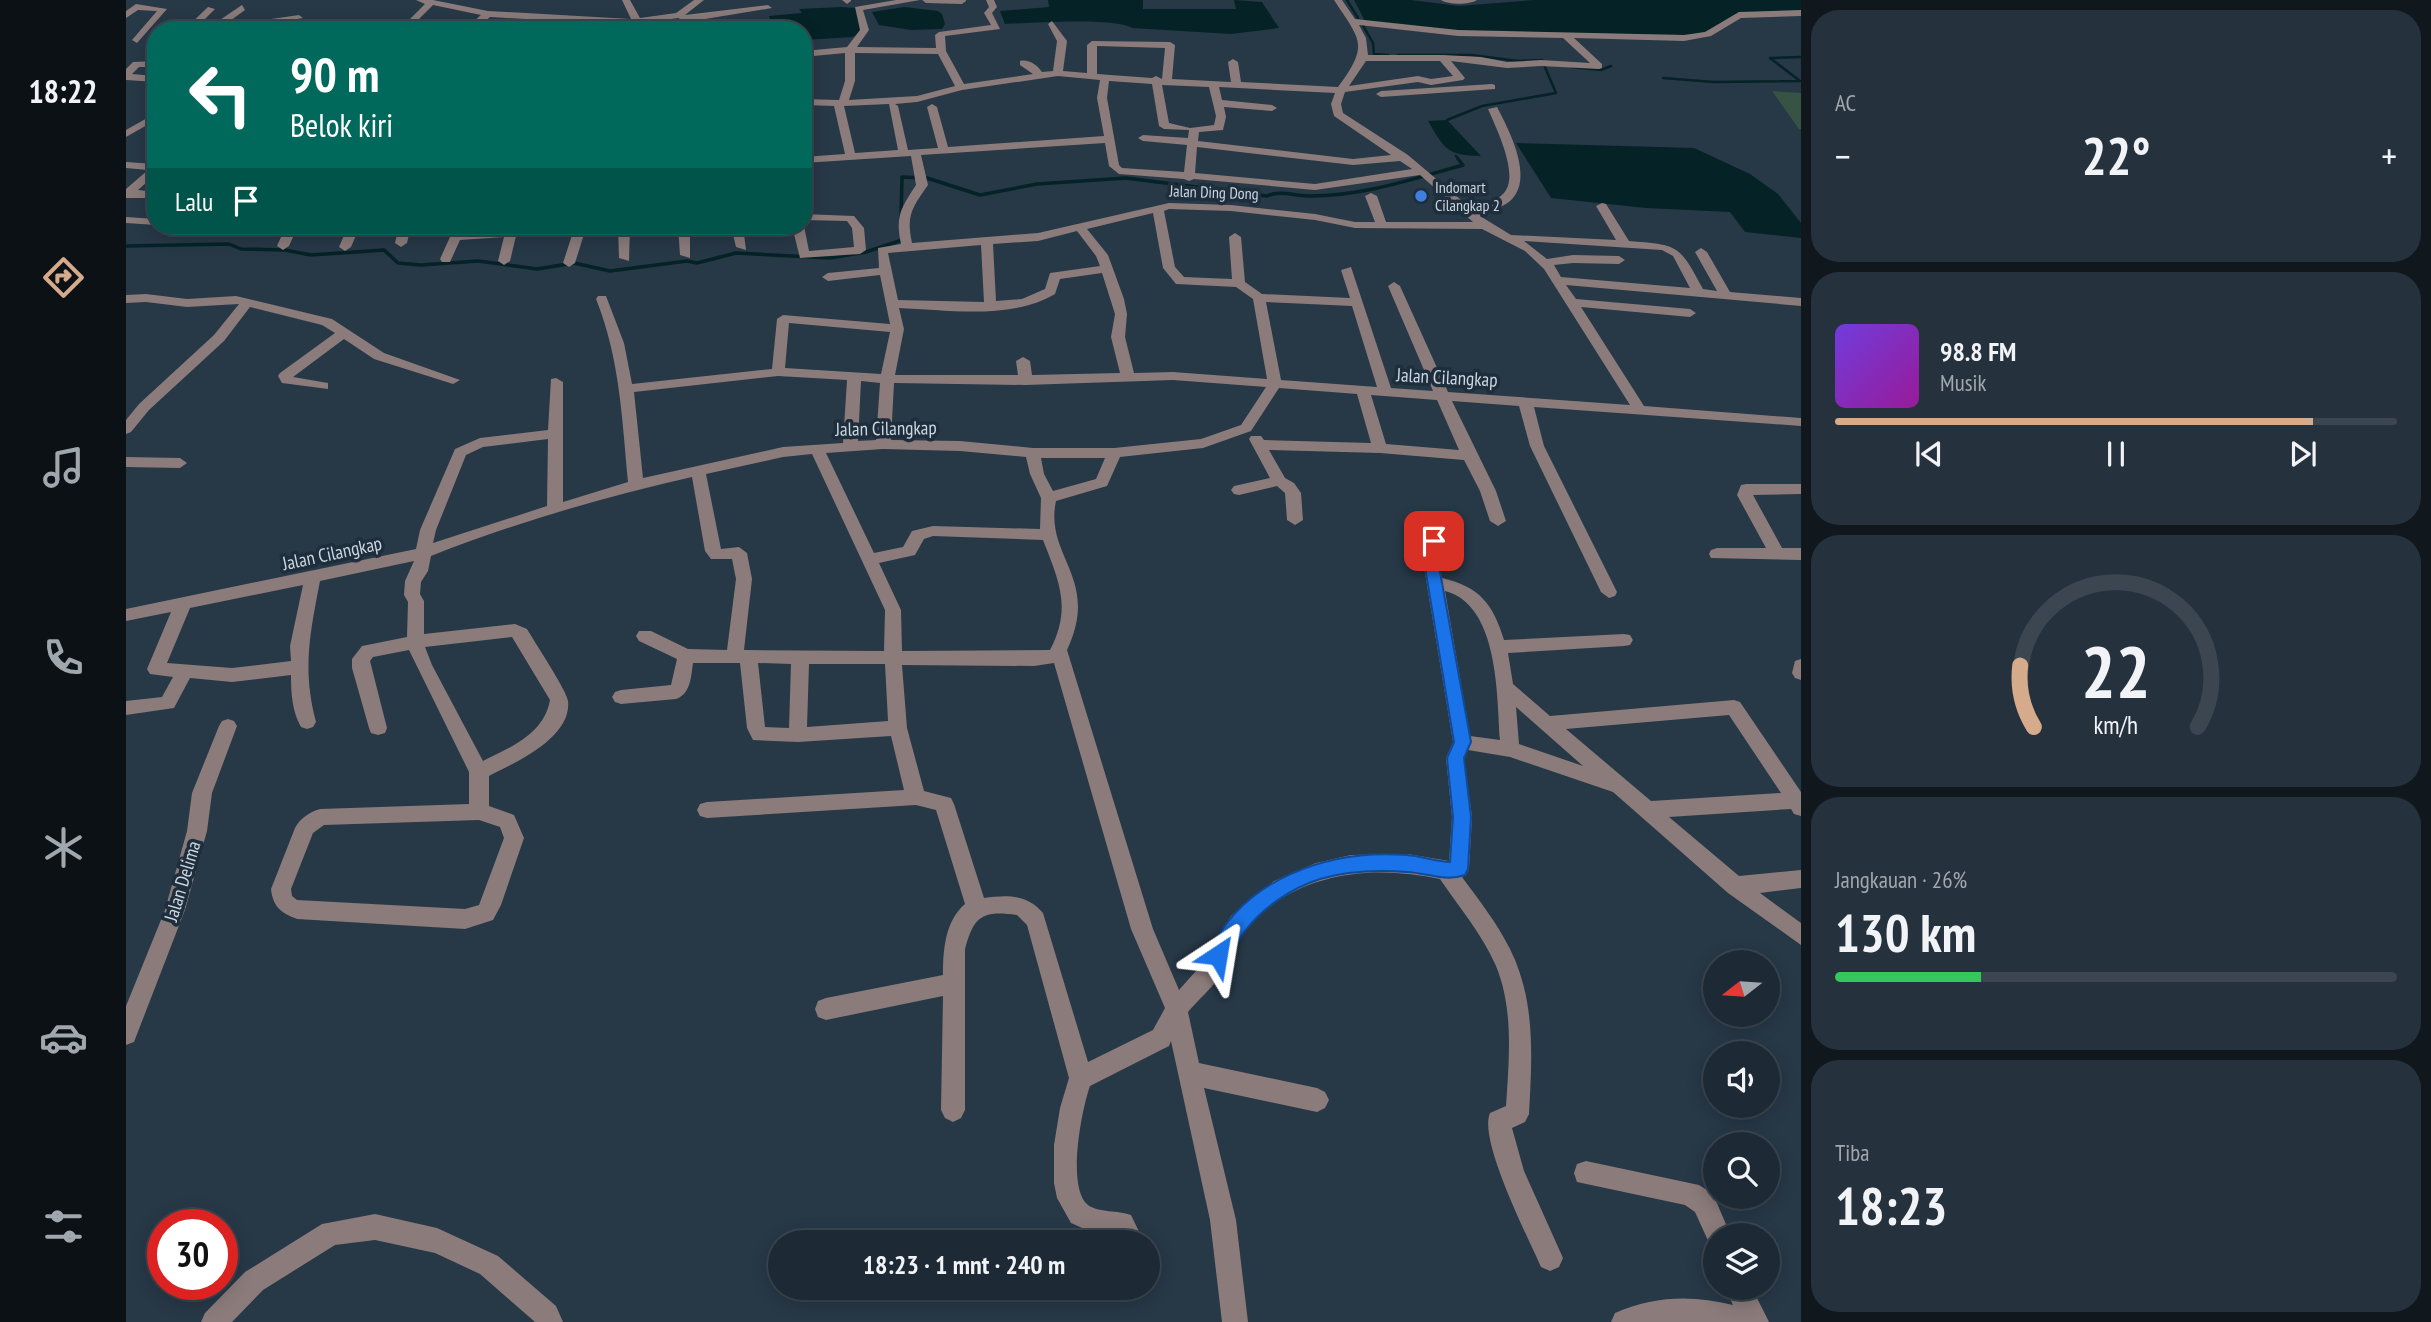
<!DOCTYPE html>
<html lang="id">
<head>
<meta charset="utf-8">
<style>
	body { margin:0; font-family:"PT Sans Narrow",sans-serif; background:#25323d; color:#f1f3f6; height:100vh; display:flex; flex-direction:column; font-size:26px; white-space:nowrap }
	* { box-sizing:border-box; margin:0 }
	p { font-size:23px; color:#a0a7ad }
	.icon { flex:none; width:38px; height:38px; fill:none; stroke:currentColor; stroke-width:2; stroke-linecap:round; stroke-linejoin:round }
	.map { position:relative; flex:1; overflow:hidden }
	.sheet { display:flex; flex-direction:column; gap:10px; padding:10px; background:#10171d; width:630px }
	.sheet>* { flex:none }
	.banner { position:absolute; left:21px; top:21px; width:665px; height:214px; border-radius:28px; box-shadow:0 4px 18px #0003,0 0 0 2px #3b4650; background:#00695c; color:#fff; overflow:hidden }
	.needle { width:46px; rotate:253deg }
	.controls { position:absolute; left:1577px; top:950px; display:grid; gap:14px }
	.controls a { display:grid; place-items:center; width:77px; height:77px; border-radius:50%; background:#1d2a35; box-shadow:0 4px 18px #0003,0 0 0 2px #3b4650; font-size:35px }
	.speed { position:absolute; left:21px; top:1209px; display:flex; gap:14px; font-size:35px; font-weight:700; text-align:center }
	.speed>* { display:grid; place-content:center; width:91px; height:91px; border-radius:50%; background:#1d2a35; box-shadow:0 4px 18px #0003,0 0 0 2px #3b4650; line-height:1 }
	.speed .limit { border:10px solid #d22; background:#fff; color:#111 }
	.pin { position:absolute; display:grid; place-items:center; width:60px; height:60px; color:#fff; margin:-30px; border-radius:14px; box-shadow:0 4px 10px #0006 }
	.me { position:absolute; width:77px; margin:-38px; rotate:33deg; stroke-linejoin:round; filter:drop-shadow(0 0 5px #0008) }
	.turn { display:flex; align-items:center; gap:24px; height:147px; padding:0 28px; font-size:32px }
	.turn .icon { width:91px; height:91px; stroke-width:2.5 }
	.turn b { display:block; font-size:49px; line-height:60px }
	.then { display:flex; align-items:center; height:66px; padding:0 28px; background:#0003; gap:14px; font-size:26px }
	.big { font-size:52px; font-weight:700; line-height:1.1 }
	.sheet .widget { flex:1; display:flex; flex-direction:column; justify-content:center; gap:10px; min-width:0; padding:0 24px; border-radius:28px; background:#25323d }
	.sheet .dial { align-items:center; gap:0 }
	.dial svg { height:182px; overflow:visible; fill:none; stroke:#3b4650; stroke-width:7; stroke-linecap:round; text-anchor:middle }
	.dial text { fill:#f1f3f6; stroke:none }
	.song { display:flex; align-items:center; gap:21px }
	.cover { width:84px; height:84px; border-radius:10px; background:linear-gradient(135deg,hsl(260 70% 55%),hsl(300 70% 35%)) }
	.played { height:7px; border-radius:4px; background:linear-gradient(90deg,#d6ab8b 85%,#3b4650 85%) }
	.keys { display:flex; justify-content:space-around; direction:ltr }
	.heat { display:flex; justify-content:space-between; align-items:center; font-size:38px; direction:ltr }
	.charge { height:10px; border-radius:5px; background:linear-gradient(90deg,#34c759 26%,#3b4650 0) }
	.trip { position:absolute; left:642px; top:1230px; width:392px; height:70px; border-radius:35px; background:#1d2a35; box-shadow:0 4px 18px #0003,0 0 0 2px #3b4650; font-weight:700; line-height:70px; text-align:center }
	main { display:flex; flex:1; min-height:0 }
	.menu { display:flex; flex-direction:column; width:126px; justify-content:space-around; align-items:center; background:#0c1115; color:#a0a7ad }
	.menu .icon { width:49px; height:49px }
	.menu .on { color:#d6ab8b }
	.menu b { font-size:32px; color:#f1f3f6 }
	.map>svg:first-child { display:block }
</style>
</head>
<body>
<main>
<nav class="menu">
<b>18:22</b>
<svg class="icon on" aria-label="directions" viewBox="0 0 24 24"><path d="M12 3l9 9-9 9-9-9zM9 14v-3h6M13 9l2 2-2 2"/></svg>
<svg class="icon" aria-label="music" viewBox="0 0 24 24"><path d="M9 18V5l10-2v13"/><circle cx="6" cy="18" r="3"/><circle cx="16" cy="16" r="3"/></svg>
<svg class="icon" aria-label="phone" viewBox="0 0 24 24"><path d="M5 4h4l2 5-3 2q2 4 5 5l2-3 5 2v4C11 20 4 13 5 4z"/></svg>
<svg class="icon" aria-label="climate" viewBox="0 0 24 24"><path d="M12 3v18M4 7l16 10M4 17L20 7"/></svg>
<svg class="icon" aria-label="car" viewBox="0 0 24 24"><path d="M5 17H2v-5l4-1 3-4h7l3 4 3 1v5h-3M9 17h6M6 11h13"/><circle cx="7" cy="17" r="2"/><circle cx="17" cy="17" r="2"/></svg>
<svg class="icon" aria-label="filters" viewBox="0 0 24 24"><path d="M4 7h16M4 17h16"/><circle cx="9" cy="7" r="2"/><circle cx="15" cy="17" r="2"/></svg>
</nav>
<div class="map">
<svg width="1675" height="1322" viewBox="0 0 1675 1322">
	<rect width="100%" height="100%" fill="#273847"/>
	<path fill="#375344" d="M1646,91L1675,93V129H1673Z"/>
	<path fill="#052326" d="M922,0H1017V9H1110L1108,0L1136,2L1153,28L1105,34L1006,28C988,17 903,23 879,24L874,11L923,7Z
		M1228,0H1285L1333,6L1408,0H1675V11L1609,14L1583,31L1564,35L1349,32L1239,21Z
		M716,7L730,8L736,31L727,37L677,40V30H644L642,23L645,22L643,16L676,13L673,9Z
		M778,7L812,11L816,14L819,24L816,29L785,30L753,25L746,12Z
		M1321,120L1355,156C1321,155 1319,150 1302,121Z
		M1390,143L1568,148L1624,174L1652,194L1675,223V238L1619,232L1604,212L1520,208L1425,198Z"/>
	<g fill="none" stroke-linecap="round" stroke-linejoin="round">
		<path stroke="#052326" stroke-width="2.5" d="M1221,0L1232,18
			M1235,22L1247,43L1248,54L1262,55
			M1272,55H1345L1392,61L1416,60
			M1446,67L1475,70L1485,66
			M1537,78L1588,82L1674,81L1644,58L1675,57
			M1321,120L1356,106L1430,93L1416,60
			M1330,156L1334,161"/>
		<path stroke="#052326" stroke-width="3.5" d="M775,219L776,177L801,178L854,195L911,184L1000,178L1141,196C1153,190 1170,196 1184,196C1237,196 1287,179 1337,165L1332,159
			M0,246L103,244L115,249L159,250L185,255L258,250L272,263L295,265L352,261L411,269L448,263L484,271L561,261L571,263L610,253L704,258L740,252L776,240V235"/>
		<path fill="#8b7b7b" fill-rule="evenodd" d="M290,0H307L362,11L505,19L496,0H504L514,18L550,13L568,0H578L559,15L642,5L646,8L561,22L552,18L505,25L364,17L348,30H338L355,15L307,5L282,30H273L299,4Z
			M716,0H725V1L721,4Z
			M770,0H794L737,10L743,30L731,47L810,48L809,35L813,32L865,25L858,13L863,7L860,0H868L871,7L866,13L874,29L819,36L820,51L838,84L907,74L894,65V61C903,59 911,65 916,72L927,71L931,41L922,24L926,21L941,41L937,71L961,73V45L966,41L1044,42L1049,45L1046,79L1105,82L1102,62L1107,59L1112,62L1115,82L1212,87C1244,44 1234,40 1208,0H1216L1229,19L1332,30L1558,35L1579,32L1613,12L1675,10V16L1615,18L1585,36L1558,41L1448,38L1476,64V68L1473,69L1415,66L1381,68L1325,61L1339,78L1337,80L1305,85L1292,82L1219,92L1215,104L1217,113L1282,155L1347,210C1357,206 1369,202 1377,194C1395,177 1370,128 1362,109L1371,107C1383,130 1409,179 1384,201C1376,208 1363,211 1354,216L1385,235L1490,240L1470,206L1476,203L1480,204L1503,241C1554,245 1553,245 1577,289L1591,291L1569,252L1575,248L1581,252L1604,292L1675,298V306L1440,285L1450,299L1564,309L1570,313L1564,317L1455,307L1518,406L1675,418V426L1408,407L1418,446L1491,592L1489,596L1483,598L1475,592L1404,446L1393,406L1326,401L1370,491L1380,521L1372,526L1364,521L1354,491L1338,460L1254,453L1143,450L1159,478L1168,483L1175,493L1177,520L1169,525L1161,520L1159,493L1151,486L1113,495L1108,494L1105,490L1108,486L1144,478L1123,439L1125,436H1135L1138,440L1245,443L1231,394L1153,388L1125,431L1077,448L994,457L981,486L930,501C918,557 975,578 941,650L1027,929L1053,990L1077,963L1105,916L1148,881L1190,863L1225,855L1282,854L1323,861L1326,817L1320,758L1327,742L1297,561L1306,528L1312,527L1320,532L1313,561L1316,578C1354,587 1367,604 1378,640L1498,634L1504,635L1507,640L1504,645L1498,646L1382,653L1387,684L1424,716L1608,700L1614,702L1675,792V816L1668,814L1665,809L1543,817L1613,876L1675,870V888L1634,893L1675,923V945L1602,893L1487,792L1384,757L1342,750L1338,758L1346,817L1343,869L1340,875L1336,877C1353,900 1371,923 1384,949C1410,1001 1406,1058 1403,1114L1399,1122L1386,1128L1398,1171L1437,1258L1433,1267L1424,1271L1415,1267C1402,1237 1352,1140 1364,1113L1380,1106C1383,1060 1388,1010 1370,966C1356,934 1333,907 1314,879C1245,864 1169,872 1120,929C1109,942 1103,961 1094,976C1085,989 1072,1000 1062,1012L1073,1063L1191,1088L1199,1092L1203,1100L1199,1108L1191,1112L1078,1088L1110,1220L1122,1322H1096L1084,1220L1045,1041L1043,1046L964,1086C956,1108 940,1188 962,1205C973,1213 992,1210 1005,1215L1018,1242H992L989,1236L965,1232L945,1223L931,1198L928,1183V1145L934,1108L943,1078L901,925L891,915C855,910 848,917 839,949V1110L835,1118L827,1122L819,1118L815,1110L817,996L700,1020L692,1017L689,1009L692,1001L700,998L817,975C817,950 819,921 839,904L810,810L790,805L581,818L574,816L571,810L574,804L581,802L778,790L765,736L672,742L627,740L621,728L614,663H567C565,676 565,694 550,699L495,704L489,702L486,697L489,692L495,690L545,685L551,659L513,641L510,636L513,631H525L562,649L601,650L610,579L606,559H585L579,551L566,477C477,497 389,523 305,556L302,571L295,582L294,594L298,601V634L389,624L401,629C409,643 440,689 442,701C446,738 388,763 363,776V806L388,815L398,838L375,905L367,920L339,929L171,919C155,913 147,907 145,889L169,828C174,818 184,812 194,809L343,804V772L283,650L247,657L244,661L261,728L259,733L252,735L245,733L243,728L226,668V659L236,646L281,637L282,602L278,595L279,581L288,561L194,581C184,633 176,670 190,722L187,727L181,729L175,727C166,711 165,693 165,675L106,682L64,678L48,708L0,715V701L36,697L47,677L24,674L21,669L45,612L0,621V609L290,549L294,530L329,449L354,438L422,430L425,379L430,378L437,382V502L502,482C496,419 494,359 470,299L472,296H480L498,343L506,384L646,369L651,319L657,315L764,324L754,275L702,281L696,277L702,273L753,268L752,248L775,244C769,216 775,208 790,185L785,156L677,163V157L719,154L708,106L677,105V99L713,100L719,81V53L677,57V51L721,47L734,30L729,7ZM1233,25L1332,36L1437,38L1464,63L1415,60L1381,62L1355,57L1317,55H1242L1240,38ZM971,46L1039,48L1036,79L1030,76L1026,78L971,74ZM729,53L812,54L829,86L791,96L723,100L729,81ZM1240,61H1314L1327,76L1305,79L1292,76L1223,86ZM932,76L974,80L971,98L978,136L822,147L811,107L806,104L801,107L812,148L782,150L772,106L769,104L791,102L836,90ZM983,81L1026,84L1033,126L1038,129L1063,130L1062,138L1017,135L1012,138L1017,141L1061,145L1058,172L996,168L993,165L981,98ZM1036,85L1083,87L1090,116L1088,125L1064,128L1043,123ZM1093,87L1209,93L1205,104L1208,116L1265,155L1227,159L1072,141L1073,132L1097,130L1100,117L1098,107L1146,111L1151,108L1146,105L1096,100ZM763,104L772,150L729,153L718,106ZM979,143L983,166L993,174L1058,179L1063,181L1068,179L1189,190L1294,175L1347,222H1260L1251,196L1245,193L1239,196L1249,222H1229L1189,214L1105,205L1043,203L912,233L786,243C780,215 786,208 802,185L795,155ZM1071,147L1227,165L1274,161L1286,169L1189,184L1069,173ZM1043,209L1105,211L1189,220L1229,228L1356,229L1399,251L1418,269L1504,405L1322,392L1274,286L1268,282L1262,286L1307,391L1265,388L1225,267L1215,270L1224,298L1136,294L1119,282L1115,237L1109,233L1103,237L1106,279L1058,277L1049,267L1038,211ZM1027,213L1037,268L1050,284L1110,287L1127,299L1141,379L1047,372L1008,373L999,337L1001,314L998,299L982,255L961,229ZM951,231L970,256L974,266L924,273L919,289L896,299L870,301L867,244L912,241ZM1398,241L1536,250L1547,256L1564,288L1435,277L1428,265L1447,263L1493,264L1499,260L1493,256L1447,255L1421,259ZM855,245L858,302L772,300L762,253ZM976,273L989,314L985,337L994,373L906,375L904,361L897,357L890,361L892,375H769L778,329L773,308C822,310 886,320 929,294L934,279ZM1140,302L1226,306L1251,387L1155,380ZM663,323L764,332L755,374L659,368ZM652,376L721,380L717,443L657,447L517,478L508,392ZM1047,380L1140,387L1115,425L1075,439L988,448H907L834,441L765,440L768,383L900,385ZM735,381L754,383L750,440L732,441ZM1245,395L1311,400L1333,450L1260,444ZM422,439L421,506L307,543L310,530L340,455L357,447ZM757,449L834,451L900,457L904,474L915,498L914,529L807,526L786,531L777,547L748,553L700,453ZM686,454L759,610L758,651L618,650L626,579L621,553L613,547L595,549L580,474L657,457ZM915,458H979L970,479L927,491L918,474ZM807,536L917,540C933,581 946,608 924,650L776,651L775,610L753,563L789,555L798,539ZM177,585L164,646L165,661L106,668L41,663L64,608ZM1319,591C1373,605 1371,696 1374,740L1344,736ZM386,637L424,700C418,734 385,747 357,761L306,665L299,647ZM632,663L665,664L663,728L639,727ZM928,663L1005,929L1039,1008L1027,1030L962,1062L917,913C901,894 881,895 858,898L828,804L825,798L798,791L781,728L776,665L908,666ZM683,664H759L762,721L681,727ZM1390,707L1457,766L1393,744ZM1603,715L1655,793L1525,801L1440,729ZM353,820L374,827L378,838L353,905L339,909L171,900L166,896L165,889L187,833L198,825Z
			M796,0H840V1L836,4L800,3Z
			M1315,0H1351C1343,5 1323,5 1315,0Z
			M10,4L41,9L11,43L6,40L31,11L12,10L0,18V11Z
			M116,5L119,10L97,26L173,15L177,18L105,30H66L61,27L82,7L89,9L73,25L85,26Z
			M30,61V67H13L6,74L30,76V82L0,80V69L7,62Z
			M1366,84L1369,85V89L1255,97L1250,94L1255,91Z
			M30,113V120L0,137V130Z
			M0,162L30,164V174L12,190L30,192V198H0V189L22,170L0,168Z
			M677,214L728,216L738,228L740,250L734,254L674,258L666,226H678L683,251L728,247L726,228L721,221L677,220Z
			M0,217L30,219V225L0,223Z
			M67,226H152C137,236 92,230 73,229Z
			M160,226H172L163,246L157,250L151,246Z
			M222,226H234L225,247L219,251L213,247Z
			M273,226H285L281,243L275,247L269,243Z
			M329,226H341L338,233L437,226H488L482,229L459,231L449,263L443,267L437,263L447,232L390,236L384,261L378,265L372,261L378,237L334,240L324,262H316L314,259Z
			M492,226H504L503,261L493,258Z
			M552,226H564V258L554,255Z
			M605,226H617L620,250L610,247Z
			M20,294L61,299L110,296L206,319L258,353L334,380L327,384L248,359L218,339L167,377L202,383V389L156,383L152,376L154,373L209,333L196,325L124,307L98,341L23,410L5,432L0,434V420L13,404L88,335L113,304L61,307L20,302L0,303V295Z
			M0,457L54,458L61,463L54,468L0,467Z
			M1620,484H1675V494L1627,495L1656,548H1675V560L1585,558L1583,554L1585,550L1591,548H1640L1611,495L1615,485Z
			M1675,659V680L1669,678L1666,673L1669,661Z
			M102,719L108,721L111,726L86,793L81,831L59,910L8,1042L0,1045V1006L39,910L61,831L66,793L93,726L96,721Z
			M1460,1161L1573,1185L1587,1194L1605,1236H1589V1247L1584,1245L1569,1212L1559,1205L1451,1182L1448,1173L1451,1164Z
			M249,1214L311,1228L372,1256L430,1306L437,1322H409L354,1274L309,1253L249,1240L209,1245L137,1290L106,1322H75L79,1313L119,1272L196,1224Z
			M1599,1288H1626L1643,1322H1485L1489,1313C1528,1296 1566,1295 1607,1305Z"/>
	</g>
	<path fill="#1a73e8" stroke="#114b97" stroke-width="2" d="M1308,536L1315,541L1312,561L1345,742L1338,758L1345,817L1342,869L1339,875C1319,882 1301,873 1281,872C1252,870 1221,871 1194,879C1166,888 1137,907 1119,931C1110,942 1105,959 1092,964L1085,961L1082,955C1116,878 1203,849 1281,855C1296,856 1310,862 1324,862L1327,817L1321,758L1328,742L1298,561L1301,541Z"/>
	<circle fill="#3f7fe0" stroke="#1e2e3c" stroke-width="2.5" cx="1295" cy="196" r="7"/>
	<g text-anchor="middle" dominant-baseline="central" stroke-width="7" stroke-linejoin="round" paint-order="stroke">
		<g font-size="16" fill="#ccd7e0" stroke="#1e2e3c" text-anchor="start">
			<text x="1309" y="187">Indomart<tspan x="1309" dy="18">Cilangkap 2</tspan></text>
		</g>
		<g font-size="16" fill="#ccd7e0" stroke="#1e2e3c">
			<text transform="translate(1088 192) rotate(2)">Jalan Ding Dong</text>
		</g>
		<g font-size="19" fill="#ccd7e0" stroke="#1e2e3c">
			<text transform="translate(1321 377) rotate(3)">Jalan Cilangkap</text>
			<text transform="translate(760 428) rotate(-1)">Jalan Cilangkap</text>
			<text transform="translate(206 553) rotate(-12)">Jalan Cilangkap</text>
			<text transform="translate(56 881) rotate(-73)">Jalan Delima</text>
		</g>
	</g>
</svg>
<div class="controls">
<a><svg class="needle" viewBox="-14 -14 28 28"><path d="M0-13l5 13h-10z" fill="#e53935"/><path d="M0 13l5-13h-10z" fill="#a0a7ad"/></svg></a>
<a><svg class="icon" aria-label="sound" viewBox="0 0 24 24"><path d="M4 9h4l5-4v14l-5-4H4zM17 9q2 3 0 6"/></svg></a>
<a><svg class="icon" aria-label="search" viewBox="0 0 24 24"><circle cx="10" cy="10" r="6"/><path d="M15 15l6 6"/></svg></a>
<a><svg class="icon" aria-label="layers" viewBox="0 0 24 24"><path d="M12 4l9 5-9 5-9-5zM3 14l9 5 9-5"/></svg></a>
</div>
<div class="speed"><div class="limit">30</div></div>
<div class="pin" style="left:1308px;top:541px;background:#d93025"><svg class="icon" aria-label="arrive" viewBox="0 0 24 24"><path d="M6 21V4h12l-3 4 3 4H6"/></svg></div>
<svg class="me" style="left:1092px;top:955px" viewBox="-20 -20 40 40"><path d="M0-17L14 15 0 8-14 15z" fill="#1a73e8" stroke="#fff" stroke-width="4"/></svg>
<div class="trip">18:23 · 1 mnt · 240 m</div>
<div class="banner">
<div class="turn"><svg class="icon" aria-label="left" viewBox="0 0 24 24"><path d="M17 20v-9H6M10 6l-5 5 5 5"/></svg><div><b>90 m</b>Belok kiri</div></div>
<div class="then">Lalu<svg class="icon" aria-label="arrive" viewBox="0 0 24 24"><path d="M6 21V4h12l-3 4 3 4H6"/></svg></div>
</div>
</div>
<section class="sheet">
<div class="widget"><p>AC</p>
<div class="heat"><a>−</a><b class="big">22°</b><a>+</a></div>
</div>
<div class="widget">
<div class="song"><i class="cover"></i><div><b>98.8 FM</b><p>Musik</p></div></div>
<div class="played"></div>
<div class="keys"><svg class="icon" aria-label="previous" viewBox="0 0 24 24"><path d="M18 5L8 12l10 7zM5 5v14"/></svg><svg class="icon" aria-label="pause" viewBox="0 0 24 24"><path d="M8 5v14M16 5v14"/></svg><svg class="icon" aria-label="next" viewBox="0 0 24 24"><path d="M6 5l10 7-10 7zM19 5v14"/></svg></div>
</div>
<div class="widget dial"><svg viewBox="0 0 100 80">
<path d="M14 69A42 42 0 1 1 86 69"/>
<path d="M14 69A42 42 0 0 1 8 42" stroke="#d6ab8b"/>
<text x="50" y="56" font-size="32" font-weight="700">22</text>
<text x="50" y="72" font-size="11">km/h</text>
</svg></div>
<div class="widget"><p>Jangkauan · 26%</p><b class="big">130 km</b><div class="charge"></div></div>
<div class="widget"><p>Tiba</p><b class="big">18:23</b></div>
</section>
</main>
</body>
</html>
